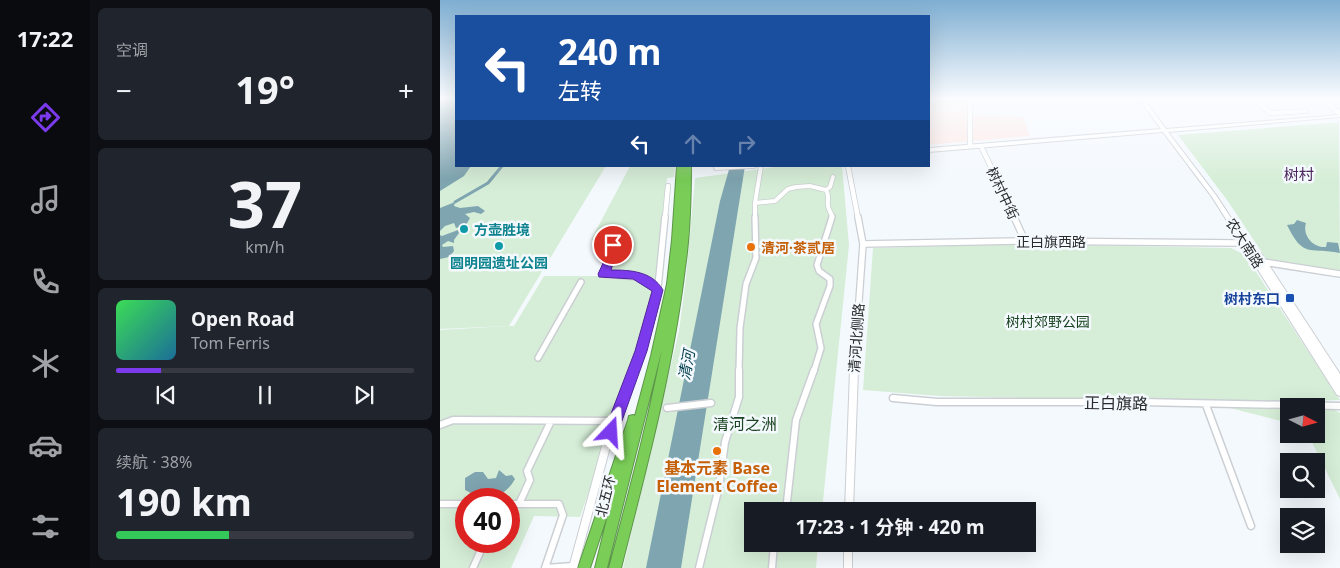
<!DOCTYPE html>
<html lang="zh">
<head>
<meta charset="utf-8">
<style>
	body { margin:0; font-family:"Noto Sans","Noto Sans SC",sans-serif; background:#20242c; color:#f1f3f6; height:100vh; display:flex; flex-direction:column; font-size:19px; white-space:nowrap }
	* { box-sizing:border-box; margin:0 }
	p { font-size:16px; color:#9ea1a6 }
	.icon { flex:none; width:28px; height:28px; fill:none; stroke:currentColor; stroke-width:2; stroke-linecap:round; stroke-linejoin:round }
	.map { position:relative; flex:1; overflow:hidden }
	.drawer { display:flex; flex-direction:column; gap:8px; padding:8px; background:#0d0f14; width:350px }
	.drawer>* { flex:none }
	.guide { position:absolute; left:15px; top:15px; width:475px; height:152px; border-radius:0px; box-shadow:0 5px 20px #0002; background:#1a4fa0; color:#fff; overflow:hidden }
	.needle { width:32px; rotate:96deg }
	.fabs { position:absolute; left:840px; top:398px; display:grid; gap:10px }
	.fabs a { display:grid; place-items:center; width:45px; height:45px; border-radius:0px; background:#171b24; box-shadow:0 5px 20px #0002; font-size:25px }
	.speed { position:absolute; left:15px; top:488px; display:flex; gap:10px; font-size:25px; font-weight:700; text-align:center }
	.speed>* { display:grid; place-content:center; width:65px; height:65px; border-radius:50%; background:#171b24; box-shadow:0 5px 20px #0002; line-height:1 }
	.speed .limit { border:8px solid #d22; background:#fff; color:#111 }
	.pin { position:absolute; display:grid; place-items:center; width:42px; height:42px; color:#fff; margin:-21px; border:2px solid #fff; border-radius:50%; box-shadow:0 1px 5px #0007 }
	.me { position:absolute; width:55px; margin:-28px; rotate:20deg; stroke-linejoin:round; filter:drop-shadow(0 0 4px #0008) }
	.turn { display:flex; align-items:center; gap:18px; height:105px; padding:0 20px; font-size:22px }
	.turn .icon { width:65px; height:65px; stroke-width:2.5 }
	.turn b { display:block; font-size:35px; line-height:42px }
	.lanes { display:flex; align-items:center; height:48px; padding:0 20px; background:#0003; justify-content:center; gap:25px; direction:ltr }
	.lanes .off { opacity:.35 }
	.big { font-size:38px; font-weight:700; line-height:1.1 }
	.drawer .widget { flex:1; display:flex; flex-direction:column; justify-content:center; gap:8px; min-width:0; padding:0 18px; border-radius:8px; background:#20242c }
	.drawer .dial { align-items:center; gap:0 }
	.dial b { font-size:65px; line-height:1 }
	.song { display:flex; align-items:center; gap:15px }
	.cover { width:60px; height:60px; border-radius:8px; background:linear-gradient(135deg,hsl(130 70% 55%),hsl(200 70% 35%)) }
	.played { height:5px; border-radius:2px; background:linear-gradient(90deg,#7c3aed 15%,#363941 15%) }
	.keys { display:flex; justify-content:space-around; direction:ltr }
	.heat { display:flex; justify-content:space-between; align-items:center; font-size:28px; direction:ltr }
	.charge { height:8px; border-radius:4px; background:linear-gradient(90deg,#34c759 38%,#363941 0) }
	.trip { position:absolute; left:304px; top:502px; width:292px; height:50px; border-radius:0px; background:#171b24; box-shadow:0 5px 20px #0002; font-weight:700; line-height:50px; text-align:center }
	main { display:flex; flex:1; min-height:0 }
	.dock { display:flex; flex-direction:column; width:90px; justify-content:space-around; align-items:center; background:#090b0e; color:#9ea1a6 }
	.dock .icon { width:35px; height:35px }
	.dock .on { color:#7c3aed }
	.dock b { font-size:22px; color:#f1f3f6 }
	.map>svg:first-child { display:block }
</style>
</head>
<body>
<main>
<nav class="dock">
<b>17:22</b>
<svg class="icon on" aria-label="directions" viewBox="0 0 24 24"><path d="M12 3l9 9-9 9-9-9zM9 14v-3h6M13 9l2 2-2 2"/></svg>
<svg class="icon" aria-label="music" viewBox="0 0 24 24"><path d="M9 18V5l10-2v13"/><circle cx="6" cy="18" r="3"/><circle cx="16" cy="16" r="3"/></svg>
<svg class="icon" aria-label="phone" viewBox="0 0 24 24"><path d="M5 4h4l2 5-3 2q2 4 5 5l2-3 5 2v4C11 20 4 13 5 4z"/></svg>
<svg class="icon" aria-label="climate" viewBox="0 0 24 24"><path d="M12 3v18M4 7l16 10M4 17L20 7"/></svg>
<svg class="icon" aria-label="car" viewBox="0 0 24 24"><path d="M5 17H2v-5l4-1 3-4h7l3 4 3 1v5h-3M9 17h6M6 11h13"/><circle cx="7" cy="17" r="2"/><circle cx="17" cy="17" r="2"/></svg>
<svg class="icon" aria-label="filters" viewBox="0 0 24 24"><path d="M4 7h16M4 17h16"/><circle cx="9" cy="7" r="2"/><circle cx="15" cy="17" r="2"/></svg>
</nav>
<section class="drawer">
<div class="widget"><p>空调</p>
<div class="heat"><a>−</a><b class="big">19°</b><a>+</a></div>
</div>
<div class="widget dial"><b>37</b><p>km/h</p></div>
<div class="widget">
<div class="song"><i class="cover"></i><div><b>Open Road</b><p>Tom Ferris</p></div></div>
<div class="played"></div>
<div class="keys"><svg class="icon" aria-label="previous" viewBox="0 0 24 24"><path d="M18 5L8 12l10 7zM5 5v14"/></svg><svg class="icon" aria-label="pause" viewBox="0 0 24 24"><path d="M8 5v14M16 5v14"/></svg><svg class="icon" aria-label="next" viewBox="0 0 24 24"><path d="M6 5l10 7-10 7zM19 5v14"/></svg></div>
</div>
<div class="widget"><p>续航 · 38%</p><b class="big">190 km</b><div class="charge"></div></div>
</section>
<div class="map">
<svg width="900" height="568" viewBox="0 0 900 568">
	<rect width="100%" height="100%" fill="#f4f9fe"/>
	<path fill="#fee9e4" d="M489,99H527V114L583,117L590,136L489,145Z"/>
	<path fill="#d6eed7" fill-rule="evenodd" d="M0,99H16V166H166L69,326H74L104,276H193L203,280L215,293L192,367L140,517L94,516L71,568H0V330L68,326L0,329ZM26,499H69V541H26Z
		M899,122L900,271L827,260L787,200L738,135Z
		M190,166H235L234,177L227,178L221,251L216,286C196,271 193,272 169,273L176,248V241L151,240Z
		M342,166H402L409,245L382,511H312V544H378L376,568H183L239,331L246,278L255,178Z
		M583,244L791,248L805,255L900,400L818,403L499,396L423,390L433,248Z
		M790,408L849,409V423Z
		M876,409H893L900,413V499L868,434H876Z"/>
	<path fill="#7fa5b1" d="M0,99H16V166H31L24,176L0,191Z
		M290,166H305L241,568H206L280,201Z
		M15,202L14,206L20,208L38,206L45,211L41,214L34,212L25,214L30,218L26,225L16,228L14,223L5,226L0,231V208Z
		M857,220L866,223C862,235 873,248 886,247L887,242L898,243L900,253C869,247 864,259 847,225L854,224Z
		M18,230L19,233L14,240V243L8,241L2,245L3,247L13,246L14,251L9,257L0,259V235L2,236Z
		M59,470L66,476L72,475L75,479C63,500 45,501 25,490V478L35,472H43L48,479L56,478Z"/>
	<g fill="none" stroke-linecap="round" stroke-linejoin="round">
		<path stroke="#7fa5b1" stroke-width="3" d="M15,202L48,183L62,166"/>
		<defs>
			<path id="minor-far2" d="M815,99L830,113L866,111
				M276,168L314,166
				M386,190C390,196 387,200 388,206C389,212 392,212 392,218
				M315,203L335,201L348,189L356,187L370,186L386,190L390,187L393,177
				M315,218V203L321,166"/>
			<path id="minor-far1" d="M173,245L170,259L163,274L198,277L218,290
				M98,358L141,282
				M299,371L300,328L306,284L316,258L315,217
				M374,371L381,348L376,324L390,286V279L379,271L377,265L392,217"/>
			<path id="minor" d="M453,398L497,402H701L900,406
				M766,405L811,526
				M227,408L271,403
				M0,425L13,420L175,421
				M0,504H26
				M69,504H119L123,515L105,568L133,566
				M79,504L90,480L87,471L111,421
				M346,511L356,420L374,370
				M33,568L45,541
				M259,568L279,487L285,442L299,397V370
				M332,568L334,544"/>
			<path id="tertiary-far2" d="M530,99V146
				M883,99L900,114
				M541,146L575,218
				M408,166L418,218
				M225,218L228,186"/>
			<path id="tertiary-far1" d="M574,217L585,241
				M423,244L583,241L799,243
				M823,262L900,274
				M194,371L217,297L225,217
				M414,371L423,244L418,217"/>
			<path id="tertiary" d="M409,511L414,370
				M408,544V568
				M133,568L167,443L194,370"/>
			<path id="secondary" d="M699,99H704L726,129L900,115V117L728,132L776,195L825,270L816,255L817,253H821L900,374V396L897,395L772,197L723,132L489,152V148L721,129Z"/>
			<path id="motorway" d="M237,166H244L241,224L244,166H251C251,200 250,234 245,268C233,370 206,469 181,568H169C188,495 208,423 222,349L167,568H155L170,507L150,568H138L188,420L189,416L193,415L195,416L211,356L227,284L232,240Z"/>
		</defs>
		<use href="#minor-far2" stroke="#cbcfd3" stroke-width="5.5"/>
		<use href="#minor-far1" stroke="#cbcfd3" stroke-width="8"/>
		<use href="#minor" stroke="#cbcfd3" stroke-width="9"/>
		<use href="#tertiary-far2" stroke="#cbcfd3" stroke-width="6"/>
		<use href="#tertiary-far1" stroke="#cbcfd3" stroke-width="8"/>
		<use href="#tertiary" stroke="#cbcfd3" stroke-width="10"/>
		<use href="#secondary" stroke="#cbcfd3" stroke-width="2"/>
		<use href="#motorway" stroke="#5d9549" stroke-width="2"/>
		<use href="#minor-far2" stroke="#fff" stroke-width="4"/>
		<use href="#minor-far1" stroke="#fff" stroke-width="5"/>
		<use href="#minor" stroke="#fff" stroke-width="6"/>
		<use href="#tertiary-far2" stroke="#fff" stroke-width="4.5"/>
		<use href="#tertiary-far1" stroke="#fff" stroke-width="5.5"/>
		<use href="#tertiary" stroke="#fff" stroke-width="8"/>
		<use href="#secondary" fill="#fff" fill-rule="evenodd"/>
		<use href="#motorway" fill="#7ace58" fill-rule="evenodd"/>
	</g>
	<linearGradient id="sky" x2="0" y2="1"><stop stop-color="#7eaed2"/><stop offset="0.55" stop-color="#fafcff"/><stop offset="1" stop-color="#fafcff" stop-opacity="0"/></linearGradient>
	<rect width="900" height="179" fill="url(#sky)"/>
	<path fill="#7c3aed" stroke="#51269a" d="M173,242L179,245L171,270C190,270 212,271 223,290L207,351L178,432L176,437L171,439L166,437L164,432L195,351L212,291L193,279L159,277L158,274L165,259L168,245Z"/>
	<g fill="#0f9aa8" stroke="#f4f9fe" stroke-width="2">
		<circle cx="24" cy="229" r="5"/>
		<circle cx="59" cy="246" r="5"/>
	</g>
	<g fill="#e8710a" stroke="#f4f9fe" stroke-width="2">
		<circle cx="311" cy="247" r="5"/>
		<circle cx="277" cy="451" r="5"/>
	</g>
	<rect fill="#1a4fb4" stroke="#f4f9fe" stroke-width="2" x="845" y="293" width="10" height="10" rx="2.5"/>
	<g text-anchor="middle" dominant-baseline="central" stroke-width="5" stroke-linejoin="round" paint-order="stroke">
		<g font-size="14" fill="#282a2c" stroke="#f4f9fe">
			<text transform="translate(563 193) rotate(65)">树村中街</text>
			<text x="611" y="241">正白旗西路</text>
			<text transform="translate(805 243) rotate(57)">农大南路</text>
			<text transform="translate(416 338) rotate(-86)">清河北侧路</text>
			<text transform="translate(165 496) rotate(-76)">北五环</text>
		</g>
		<g font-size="14" font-weight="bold" fill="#0d838f" stroke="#f4f9fe" text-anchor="start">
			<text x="34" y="229">方壶胜境</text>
			<text x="59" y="262" text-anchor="middle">圆明园遗址公园</text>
		</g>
		<g font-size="14" font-weight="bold" fill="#c56008" stroke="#f4f9fe" text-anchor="start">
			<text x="321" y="247">清河·茶贰居</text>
		</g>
		<g font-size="14" font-weight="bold" fill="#164399" stroke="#f4f9fe" text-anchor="end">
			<text x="840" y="298">树村东口</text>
		</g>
		<g font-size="14" fill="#1b4422" stroke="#f4f9fe">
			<text x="608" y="321">树村郊野公园</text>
		</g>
		<g font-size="15" fill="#4c275d" stroke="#f4f9fe">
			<text x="859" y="174">树村</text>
		</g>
		<g font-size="15" font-style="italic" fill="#033e4d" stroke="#f4f9fe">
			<text transform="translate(246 365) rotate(-80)">清河</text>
		</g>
		<g font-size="16" fill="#282a2c" stroke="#f4f9fe">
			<text transform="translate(676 403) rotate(1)">正白旗路</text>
		</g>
		<g font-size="16" fill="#1b4422" stroke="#f4f9fe">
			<text x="305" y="424">清河之洲</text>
		</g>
		<g font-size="16" font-weight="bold" fill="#c56008" stroke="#f4f9fe">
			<text x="277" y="468">基本元素 Base<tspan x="277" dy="18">Element Coffee</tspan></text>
		</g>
	</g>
</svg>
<div class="fabs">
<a><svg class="needle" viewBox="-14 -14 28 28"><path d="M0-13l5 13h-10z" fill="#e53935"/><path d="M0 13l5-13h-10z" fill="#9ea1a6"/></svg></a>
<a><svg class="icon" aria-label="search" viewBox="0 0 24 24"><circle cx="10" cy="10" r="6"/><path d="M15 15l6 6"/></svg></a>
<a><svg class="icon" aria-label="layers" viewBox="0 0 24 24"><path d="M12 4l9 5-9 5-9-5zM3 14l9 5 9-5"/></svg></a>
</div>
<div class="speed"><div class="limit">40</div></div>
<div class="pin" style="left:173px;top:245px;background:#d93025"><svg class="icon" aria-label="arrive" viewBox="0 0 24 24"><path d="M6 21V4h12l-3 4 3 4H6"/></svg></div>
<svg class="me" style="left:171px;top:432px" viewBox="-20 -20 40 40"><path d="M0-17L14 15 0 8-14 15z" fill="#7c3aed" stroke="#fff" stroke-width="4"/></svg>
<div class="trip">17:23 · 1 分钟 · 420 m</div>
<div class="guide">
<div class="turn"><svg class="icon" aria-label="left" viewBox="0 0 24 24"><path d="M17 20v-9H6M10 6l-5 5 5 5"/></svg><div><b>240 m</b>左转</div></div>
<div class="lanes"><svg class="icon" aria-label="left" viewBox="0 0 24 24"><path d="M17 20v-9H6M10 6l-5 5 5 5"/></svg><svg class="icon off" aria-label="ahead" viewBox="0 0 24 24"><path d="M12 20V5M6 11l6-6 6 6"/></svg><svg class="icon off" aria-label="right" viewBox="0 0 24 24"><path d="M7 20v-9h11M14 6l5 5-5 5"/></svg></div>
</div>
</div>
</main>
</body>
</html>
